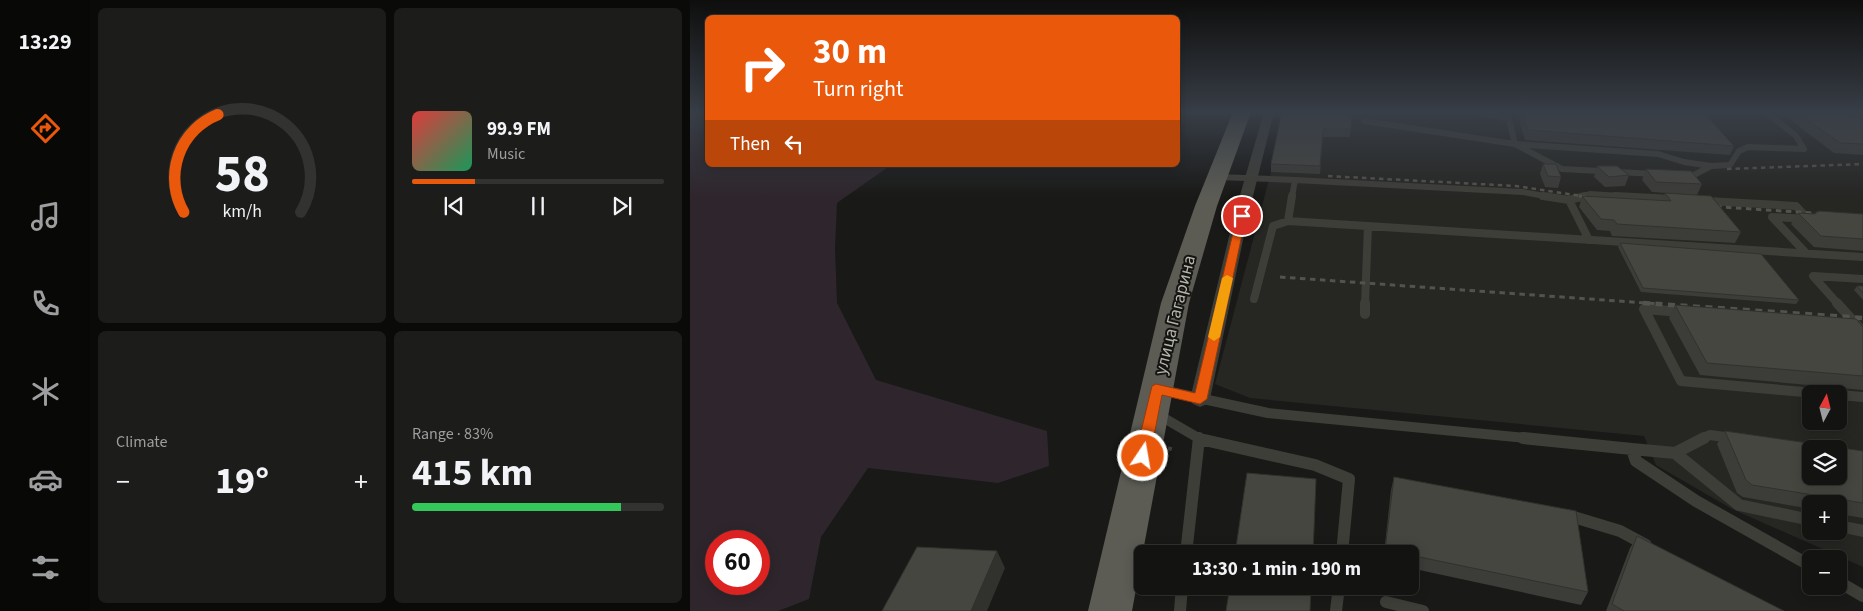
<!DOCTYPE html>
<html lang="en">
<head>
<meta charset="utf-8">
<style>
	body { margin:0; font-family:"Source Sans 3",sans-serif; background:#1c1c1a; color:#f1f3f6; height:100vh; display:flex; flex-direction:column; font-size:19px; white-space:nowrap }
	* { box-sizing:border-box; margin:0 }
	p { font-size:16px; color:#9d9e9f }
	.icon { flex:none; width:28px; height:28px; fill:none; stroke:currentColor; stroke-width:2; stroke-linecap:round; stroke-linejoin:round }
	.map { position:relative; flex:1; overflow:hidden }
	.details { display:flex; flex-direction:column; gap:8px; padding:8px; background:#0a0a09; width:600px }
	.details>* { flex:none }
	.hud { position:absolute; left:15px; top:15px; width:475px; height:152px; border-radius:8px; box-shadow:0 2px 12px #0003,0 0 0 1px #323231; background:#ea580c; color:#fff; overflow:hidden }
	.needle { width:32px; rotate:7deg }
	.buttons { position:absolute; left:1112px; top:385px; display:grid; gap:10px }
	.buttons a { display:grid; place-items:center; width:45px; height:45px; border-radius:8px; background:#131311; box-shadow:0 2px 12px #0003,0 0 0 1px #323231; font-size:25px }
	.speed { position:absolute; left:15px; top:530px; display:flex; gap:10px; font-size:25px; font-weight:700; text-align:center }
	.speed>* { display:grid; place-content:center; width:65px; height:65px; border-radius:50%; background:#131311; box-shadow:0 2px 12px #0003,0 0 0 1px #323231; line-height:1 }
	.speed .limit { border:8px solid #d22; background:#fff; color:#111 }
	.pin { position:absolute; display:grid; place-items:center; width:42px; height:42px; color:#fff; margin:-21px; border:2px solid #fff; border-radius:50%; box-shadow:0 1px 5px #0007 }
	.me { position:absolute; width:55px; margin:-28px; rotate:12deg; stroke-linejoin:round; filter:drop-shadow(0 0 4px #0008) }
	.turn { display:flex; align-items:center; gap:18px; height:105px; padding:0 25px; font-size:22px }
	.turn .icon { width:65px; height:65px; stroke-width:2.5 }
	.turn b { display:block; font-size:35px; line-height:42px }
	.then { display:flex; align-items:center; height:48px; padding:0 25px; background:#0003; gap:10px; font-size:19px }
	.big { font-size:38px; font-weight:700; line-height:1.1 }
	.details .widget { flex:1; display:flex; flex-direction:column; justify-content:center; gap:8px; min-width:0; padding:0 18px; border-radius:8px; background:#1c1c1a }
	.details .dial { align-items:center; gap:0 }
	.dial svg { height:130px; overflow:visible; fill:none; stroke:#323231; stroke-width:7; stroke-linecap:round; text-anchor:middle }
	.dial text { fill:#f1f3f6; stroke:none }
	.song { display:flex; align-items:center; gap:15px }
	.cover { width:60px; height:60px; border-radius:8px; background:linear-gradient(135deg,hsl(0 70% 55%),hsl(150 70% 35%)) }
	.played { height:5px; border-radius:2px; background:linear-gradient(90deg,#ea580c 25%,#323231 25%) }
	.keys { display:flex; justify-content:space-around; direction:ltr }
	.heat { display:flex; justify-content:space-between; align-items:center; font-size:28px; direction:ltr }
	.charge { height:8px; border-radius:4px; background:linear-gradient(90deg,#34c759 83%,#323231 0) }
	.details .tiles { flex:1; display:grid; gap:8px; grid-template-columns:repeat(2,1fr) }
	.trip { position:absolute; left:444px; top:545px; width:285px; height:50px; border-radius:8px; background:#131311; box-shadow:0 2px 12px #0003,0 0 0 1px #323231; font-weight:700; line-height:50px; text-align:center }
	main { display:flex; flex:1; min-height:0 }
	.tab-bar { display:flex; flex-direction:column; width:90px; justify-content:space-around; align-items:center; background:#080807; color:#9d9e9f }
	.tab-bar .icon { width:35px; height:35px }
	.tab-bar .on { color:#ea580c }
	.tab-bar b { font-size:22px; color:#f1f3f6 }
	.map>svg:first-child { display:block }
</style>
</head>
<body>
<main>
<nav class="tab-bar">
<b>13:29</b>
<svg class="icon on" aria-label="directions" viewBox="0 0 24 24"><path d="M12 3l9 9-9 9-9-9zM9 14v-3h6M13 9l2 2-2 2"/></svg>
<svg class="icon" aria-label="music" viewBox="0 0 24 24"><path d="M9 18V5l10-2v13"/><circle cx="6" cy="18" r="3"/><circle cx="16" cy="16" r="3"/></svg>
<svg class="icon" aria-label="phone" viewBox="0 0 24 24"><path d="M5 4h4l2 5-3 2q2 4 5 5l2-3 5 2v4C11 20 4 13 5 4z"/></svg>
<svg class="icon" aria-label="climate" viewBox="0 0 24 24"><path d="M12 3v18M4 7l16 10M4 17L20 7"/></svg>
<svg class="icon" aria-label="car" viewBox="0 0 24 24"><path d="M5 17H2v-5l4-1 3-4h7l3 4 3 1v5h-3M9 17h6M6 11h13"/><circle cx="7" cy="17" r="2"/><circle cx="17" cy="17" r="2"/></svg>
<svg class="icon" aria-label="filters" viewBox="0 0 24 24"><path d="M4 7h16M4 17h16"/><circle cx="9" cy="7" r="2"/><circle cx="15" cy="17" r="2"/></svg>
</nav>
<section class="details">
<div class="tiles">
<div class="widget dial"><svg viewBox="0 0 100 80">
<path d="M14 69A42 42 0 1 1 86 69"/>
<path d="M14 69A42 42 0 0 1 35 9" stroke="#ea580c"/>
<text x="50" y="56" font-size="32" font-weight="700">58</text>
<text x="50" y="72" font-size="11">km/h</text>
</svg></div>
<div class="widget">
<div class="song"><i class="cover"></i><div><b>99.9 FM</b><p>Music</p></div></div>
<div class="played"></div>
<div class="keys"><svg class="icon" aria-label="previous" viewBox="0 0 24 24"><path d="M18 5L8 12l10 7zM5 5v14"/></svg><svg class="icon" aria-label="pause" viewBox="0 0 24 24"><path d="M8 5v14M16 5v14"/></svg><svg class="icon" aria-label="next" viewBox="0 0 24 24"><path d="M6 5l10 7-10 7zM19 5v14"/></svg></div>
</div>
<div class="widget"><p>Climate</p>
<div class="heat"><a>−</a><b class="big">19°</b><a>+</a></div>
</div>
<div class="widget"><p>Range · 83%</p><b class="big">415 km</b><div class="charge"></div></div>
</div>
</section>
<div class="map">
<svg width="1173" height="611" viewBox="0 0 1173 611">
	<rect width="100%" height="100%" fill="#191917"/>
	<path fill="#262623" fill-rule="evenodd" d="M594,112H1173V567L1042,509L966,465L954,436L560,398L525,384L581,172ZM1121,394H1149V421H1121ZM1121,449H1149V476H1121ZM1121,504H1149V531H1121Z"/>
	<path fill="#2e262c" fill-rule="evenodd" d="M0,112H17L18,165H201L147,203L145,248L147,303L186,380L357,431L359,466L308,483L178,468L131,537L119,599L88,611H0ZM26,541H69V584H26Z"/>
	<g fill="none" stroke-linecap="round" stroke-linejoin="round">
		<path stroke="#45443f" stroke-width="4" stroke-dasharray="4 5.5" stroke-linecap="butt" d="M478,448L486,451"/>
		<path stroke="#3e3e39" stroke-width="6" d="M789,112L819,119
			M817,112L825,144L872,169L966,174
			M1173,116L1159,115L1173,125
			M674,121L825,144L968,154L994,162L1021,166L1040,165L1049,151L1058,147L1114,149L1106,136L1076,112
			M994,175H1004L1021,166
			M528,177L605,180
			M602,197L605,180L833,192L860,197
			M890,197L900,194L946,197"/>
		<path stroke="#3e3e39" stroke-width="8" d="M853,196L879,200L899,240
			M925,196L983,199
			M879,200L895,196
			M1016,201L1106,206L1118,219L1082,217L1116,253
			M598,221L602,196
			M564,299L583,226L598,221L1173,257
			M675,304L678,226
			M1148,304L1123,276L1173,279"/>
		<path stroke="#3e3e39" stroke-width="10" d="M1147,303L1173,332
			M992,312L954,309L991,381L1136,394
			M675,314V303
			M472,390L578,413L846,439
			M1149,395L1173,397
			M467,414L510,439
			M510,439H512
			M1011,439L1020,435L1042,438"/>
		<path stroke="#3e3e39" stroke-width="12" d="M833,438L942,449L946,461L1006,501L1121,566
			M510,439L625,465L659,479L652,554
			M942,449L985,453L1014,438
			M985,453L1049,505L1121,520
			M877,515L930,531L956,545
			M1149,526L1173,531
			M496,554L509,438
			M1149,582L1173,596
			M696,602L733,611
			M490,611L492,586
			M646,611L649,586"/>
		<path fill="#3e3e39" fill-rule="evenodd" d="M574,112H584L558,216L520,399L517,404L510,407L503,404L500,399L544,216Z"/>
		<path fill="#5c5c55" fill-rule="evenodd" d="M543,112H561L527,206L499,303L442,611H398L471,303L505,206Z"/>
		<path stroke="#53524c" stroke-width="2.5" stroke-dasharray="4.5 4" stroke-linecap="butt" d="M1037,169L1173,164
			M638,176L826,186L898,197"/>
		<path stroke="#53524c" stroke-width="3" stroke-dasharray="5.5 4.5" stroke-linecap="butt" d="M889,196L906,198
			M1016,206L1138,214
			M590,277L970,304"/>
		<path stroke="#53524c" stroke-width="4.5" stroke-dasharray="7 5.5" stroke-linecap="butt" d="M953,303L1173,318"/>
	</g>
	<path fill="#3c3c38" d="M592,112H662L660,137H633L630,174L581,172V164Z
		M827,112H985L1044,146L1040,155L835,140Z
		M1090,112H1159L1173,121V155L1144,153Z
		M853,164L871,177L868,188L855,187L850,174Z
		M907,166L939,175L935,186L915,187L904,177Z
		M956,169L1012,184L1007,195L962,192L952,180Z
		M975,193L1051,232L1045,243L922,236L920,231L907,230L889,207L892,196L972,201Z
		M1108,213L1173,214V251L1124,247L1101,224Z
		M930,243L1109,300L1106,304L951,292L928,247Z
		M1167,286H1173V300L1164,290Z
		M985,305L1173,327V390L1010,375L979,318Z
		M1035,431L1173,451V518L1149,514V504H1121V509L1053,497L1047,493L1027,444Z
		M704,477L898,592L891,605L720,568V554H694L701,490Z
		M947,536L1094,611H916L940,548Z"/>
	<path fill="#31312e" d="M307,551L315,568L297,611H281Z"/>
	<path fill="#464641" stroke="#31312e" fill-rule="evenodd" d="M592,112H662L661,129H633L630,166L581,164Z
		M832,112H985L1015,114L1044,146L838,130Z
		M1107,112H1159L1173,121V144L1150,143Z
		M853,164H866L871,177L858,176Z
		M907,166H927L939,175L919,177Z
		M956,169L1001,171L1012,184L966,182Z
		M975,193L1021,196L1051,232L927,224L924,220L911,219L892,196L981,201Z
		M1129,211L1173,214V239L1131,236L1108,213L1125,214Z
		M930,243L1071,254L1109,300L953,288Z
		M1167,286H1173V293Z
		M985,305L1166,319L1173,327V376L1017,363Z
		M1035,431L1173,451V503L1062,485L1056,480ZM1121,449H1149V476H1121Z
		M557,473L626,479L623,554H545Z
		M704,477L886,511L898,592L720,555V554H713L695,550Z
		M947,536L1094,611H934L922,604Z
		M227,547L307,551L281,611H192Z
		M540,586H621L620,611H536Z"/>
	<linearGradient id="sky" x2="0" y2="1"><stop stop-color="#0e0e0d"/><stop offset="0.57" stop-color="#383e47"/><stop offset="1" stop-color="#383e47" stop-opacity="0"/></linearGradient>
	<rect width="1173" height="197" fill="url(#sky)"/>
	<path fill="#ea580c" stroke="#983908" d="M552,213L556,216L517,399L510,404L472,395L460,456L458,460H447L445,456L462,386L466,384L505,393L547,216Z"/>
	<path fill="#f59e0b" d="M537,275L543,278L530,337L524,341L518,337L532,278Z"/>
	<g text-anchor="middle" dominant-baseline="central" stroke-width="4" stroke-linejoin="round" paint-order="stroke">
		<g font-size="18" fill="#b8b6ab" stroke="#141412">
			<text transform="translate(485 315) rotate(-76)">улица Гагарина</text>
		</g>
	</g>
</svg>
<div class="buttons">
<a><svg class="needle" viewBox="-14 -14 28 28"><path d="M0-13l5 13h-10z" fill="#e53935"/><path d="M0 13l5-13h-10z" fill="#9d9e9f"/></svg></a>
<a><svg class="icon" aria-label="layers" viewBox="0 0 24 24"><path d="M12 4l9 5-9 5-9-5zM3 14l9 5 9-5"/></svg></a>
<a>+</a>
<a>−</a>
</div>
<div class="speed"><div class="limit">60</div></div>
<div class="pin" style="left:552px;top:216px;background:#d93025"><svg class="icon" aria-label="arrive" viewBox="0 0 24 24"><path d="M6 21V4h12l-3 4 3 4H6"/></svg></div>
<svg class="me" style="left:453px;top:456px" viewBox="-20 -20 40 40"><circle r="17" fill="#ea580c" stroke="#fff" stroke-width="3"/><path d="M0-11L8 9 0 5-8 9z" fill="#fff"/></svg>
<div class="trip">13:30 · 1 min · 190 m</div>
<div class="hud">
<div class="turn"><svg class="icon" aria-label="right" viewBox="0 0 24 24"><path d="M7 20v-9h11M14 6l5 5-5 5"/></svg><div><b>30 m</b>Turn right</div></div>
<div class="then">Then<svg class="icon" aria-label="left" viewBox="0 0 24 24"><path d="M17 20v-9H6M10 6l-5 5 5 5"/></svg></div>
</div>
</div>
</main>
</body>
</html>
